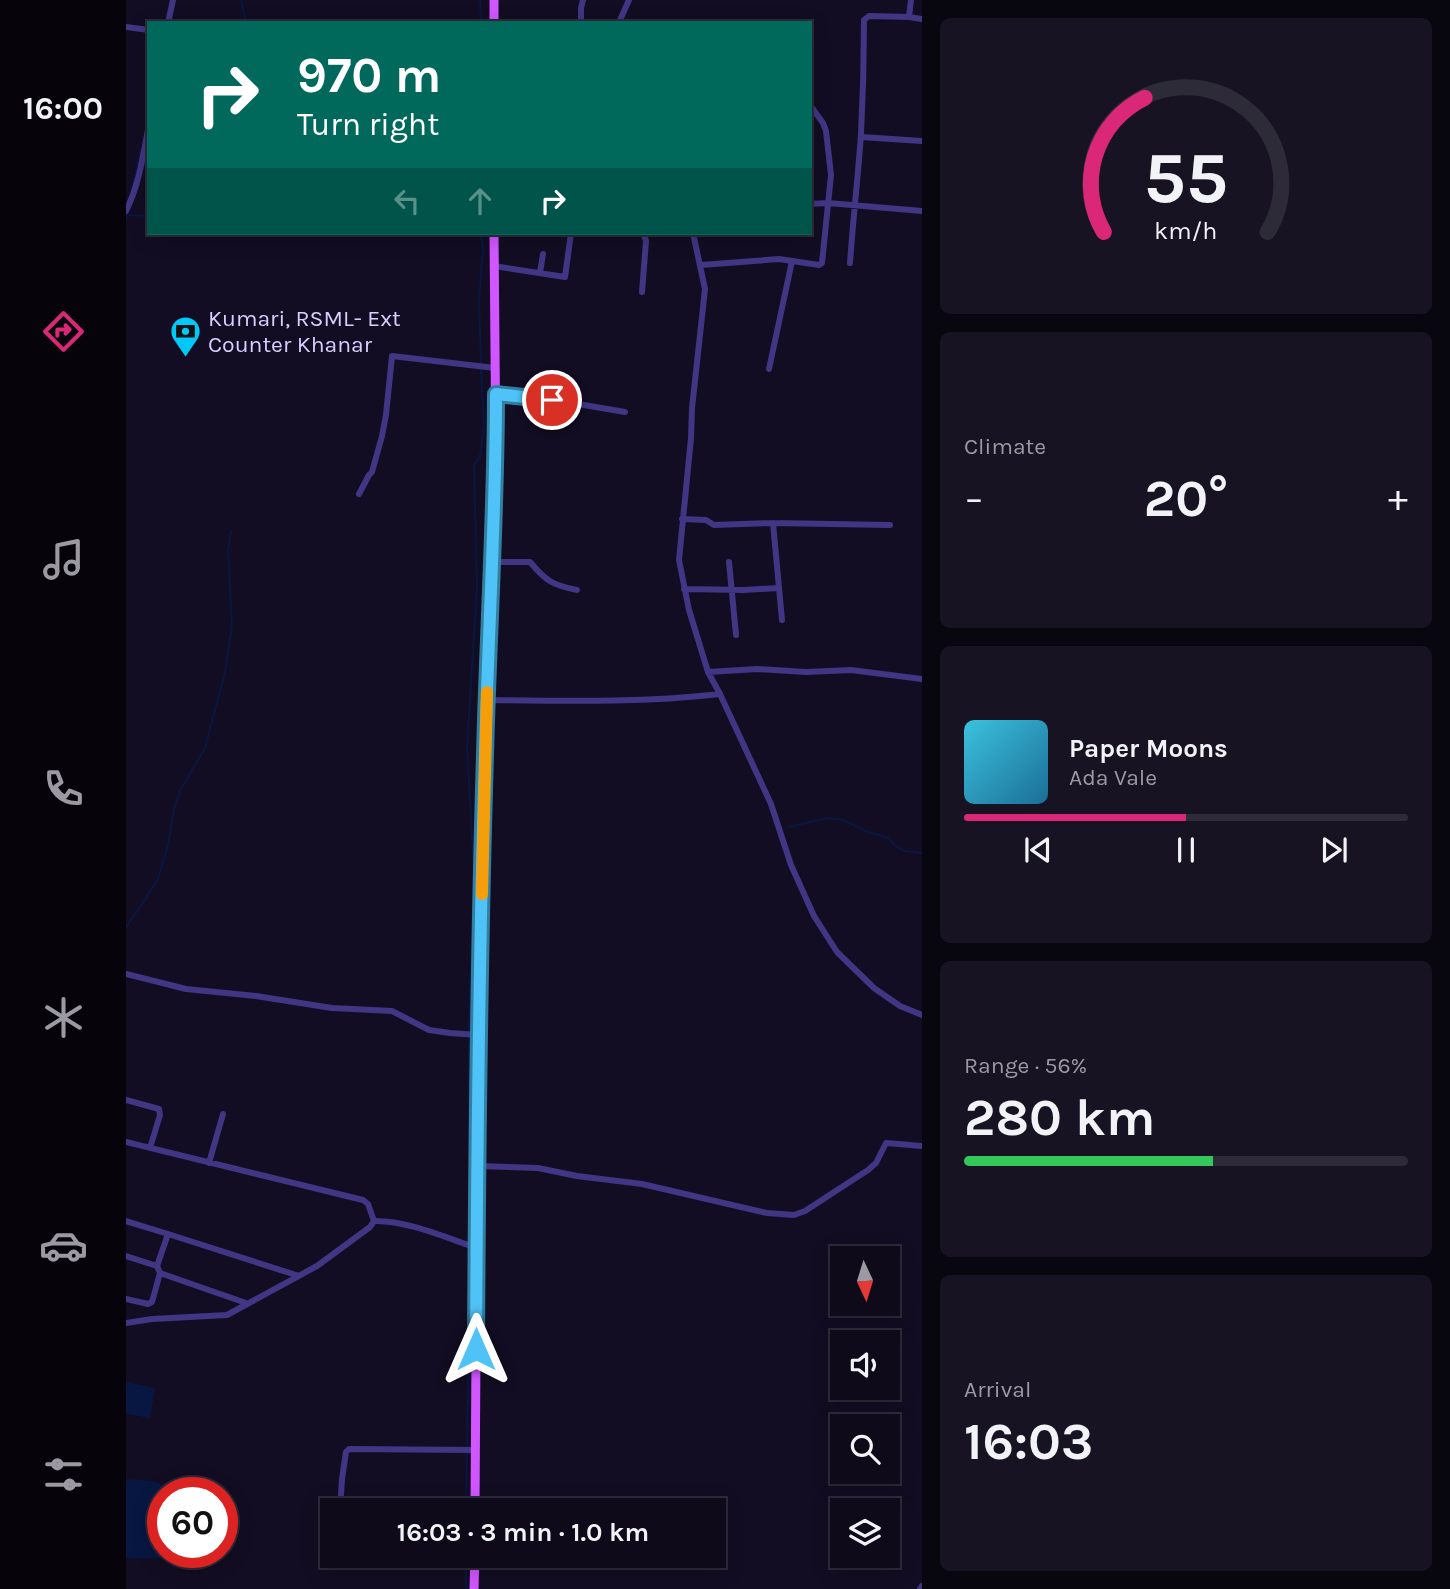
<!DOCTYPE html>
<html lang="en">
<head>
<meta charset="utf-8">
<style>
	body { margin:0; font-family:Karla,sans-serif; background:#171323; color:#f1f3f6; height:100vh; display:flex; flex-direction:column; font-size:26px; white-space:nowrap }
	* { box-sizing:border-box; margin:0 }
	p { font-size:23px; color:#9b9aa2 }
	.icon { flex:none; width:38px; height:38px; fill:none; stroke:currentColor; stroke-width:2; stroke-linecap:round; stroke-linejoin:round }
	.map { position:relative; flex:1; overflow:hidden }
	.details { display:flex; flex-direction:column; gap:18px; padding:18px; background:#08060e; width:528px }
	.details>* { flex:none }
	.guide { position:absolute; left:21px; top:21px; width:665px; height:214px; border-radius:0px; box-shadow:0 4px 18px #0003,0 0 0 2px #2e2b39; background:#00695c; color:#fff; overflow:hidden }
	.needle { width:46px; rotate:176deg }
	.fabs { position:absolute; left:704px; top:1246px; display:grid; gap:14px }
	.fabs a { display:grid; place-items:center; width:70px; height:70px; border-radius:0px; background:#0e0a1a; box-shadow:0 4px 18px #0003,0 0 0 2px #2e2b39; font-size:35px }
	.speed { position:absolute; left:21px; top:1477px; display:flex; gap:14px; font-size:35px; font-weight:700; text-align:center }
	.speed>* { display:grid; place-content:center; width:91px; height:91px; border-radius:50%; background:#0e0a1a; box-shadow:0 4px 18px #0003,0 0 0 2px #2e2b39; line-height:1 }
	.speed .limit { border:10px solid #d22; background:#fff; color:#111 }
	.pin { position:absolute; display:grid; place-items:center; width:60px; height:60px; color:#fff; margin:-30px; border:4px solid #fff; border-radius:50%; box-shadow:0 2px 7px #0007 }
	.me { position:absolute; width:77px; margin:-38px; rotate:0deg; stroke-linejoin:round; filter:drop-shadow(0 0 5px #0008) }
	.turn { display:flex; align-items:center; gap:24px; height:147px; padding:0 35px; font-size:32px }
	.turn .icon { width:91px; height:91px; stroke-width:2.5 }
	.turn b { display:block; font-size:49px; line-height:60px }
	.lanes { display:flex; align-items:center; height:66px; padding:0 35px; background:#0003; justify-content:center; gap:35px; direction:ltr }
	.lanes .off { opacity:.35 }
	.big { font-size:52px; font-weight:700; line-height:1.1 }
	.details .tile { flex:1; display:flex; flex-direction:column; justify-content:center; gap:10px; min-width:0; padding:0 24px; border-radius:10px; background:#171323 }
	.details .dial { align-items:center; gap:0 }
	.dial svg { height:182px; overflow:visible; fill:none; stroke:#2e2b39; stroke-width:7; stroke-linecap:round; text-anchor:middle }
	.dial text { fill:#f1f3f6; stroke:none }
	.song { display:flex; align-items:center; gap:21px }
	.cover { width:84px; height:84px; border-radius:10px; background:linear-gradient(135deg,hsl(190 70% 55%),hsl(200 70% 35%)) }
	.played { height:7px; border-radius:4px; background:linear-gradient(90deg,#db2777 50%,#2e2b39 50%) }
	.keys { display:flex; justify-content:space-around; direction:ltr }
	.heat { display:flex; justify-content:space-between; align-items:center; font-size:38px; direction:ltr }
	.charge { height:10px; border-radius:5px; background:linear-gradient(90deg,#34c759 56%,#2e2b39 0) }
	.trip { position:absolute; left:194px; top:1498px; width:406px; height:70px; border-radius:0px; background:#0e0a1a; box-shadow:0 4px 18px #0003,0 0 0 2px #2e2b39; font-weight:700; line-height:70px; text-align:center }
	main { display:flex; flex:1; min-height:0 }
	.dock { display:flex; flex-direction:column; width:126px; justify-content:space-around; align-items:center; background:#06040a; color:#9b9aa2 }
	.dock .icon { width:49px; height:49px }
	.dock .on { color:#db2777 }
	.dock b { font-size:32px; color:#f1f3f6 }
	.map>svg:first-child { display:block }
</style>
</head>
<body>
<main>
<nav class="dock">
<b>16:00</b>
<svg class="icon on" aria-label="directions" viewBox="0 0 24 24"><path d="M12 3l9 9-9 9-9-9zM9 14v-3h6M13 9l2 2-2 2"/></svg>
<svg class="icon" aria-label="music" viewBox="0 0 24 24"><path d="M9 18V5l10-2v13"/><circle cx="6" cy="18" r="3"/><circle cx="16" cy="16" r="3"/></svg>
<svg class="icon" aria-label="phone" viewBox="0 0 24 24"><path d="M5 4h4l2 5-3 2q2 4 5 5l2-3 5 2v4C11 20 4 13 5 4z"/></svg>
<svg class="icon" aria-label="climate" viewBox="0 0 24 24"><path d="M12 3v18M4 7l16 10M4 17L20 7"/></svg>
<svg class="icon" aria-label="car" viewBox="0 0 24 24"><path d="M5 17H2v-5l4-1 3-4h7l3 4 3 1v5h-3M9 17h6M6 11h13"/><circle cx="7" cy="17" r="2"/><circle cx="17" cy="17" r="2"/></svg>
<svg class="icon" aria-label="filters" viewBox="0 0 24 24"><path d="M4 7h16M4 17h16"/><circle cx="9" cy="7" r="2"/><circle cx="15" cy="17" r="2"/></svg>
</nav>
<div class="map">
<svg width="796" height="1589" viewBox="0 0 796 1589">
	<rect width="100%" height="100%" fill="#130d23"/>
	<path fill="#081742" d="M0,1382L29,1388L24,1418L0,1414Z
		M0,1479L27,1481L43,1487L46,1493H37V1552L76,1553L65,1559L0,1558Z"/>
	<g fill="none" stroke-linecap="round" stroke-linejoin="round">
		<path stroke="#081742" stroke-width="2" d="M115,0L120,23
			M354,0L355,23
			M20,123L23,107
			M18,168L23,147
			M5,192L15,150
			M3,215L23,216
			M0,218L4,209
			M354,233L357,247L353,301L355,362
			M662,827L702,818L717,820L742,832L763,838L768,845L778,851L796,853
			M0,927L17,903L32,879L42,845L48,809L54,791L79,748L99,672L106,626L102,550L105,531
			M343,1031L348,869L341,749L351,586L348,465L354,457L358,426L355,368
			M343,1036L344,1244
			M341,1447L344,1250
			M340,1510L341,1453
			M340,1589V1556"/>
		<path stroke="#413684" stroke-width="6" d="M783,17L785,0
			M494,20L503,0
			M42,23L47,0
			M455,23V8L457,0
			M0,27L23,30
			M735,137L796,141
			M684,204L702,203L796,211
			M0,211C14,183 17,154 23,124
			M567,233L579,289L566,408L565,438L553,560L563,610L582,672L594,694L645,804L665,865L688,916L711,952L748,988L774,1006L796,1015
			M724,263C727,220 732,177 735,134C737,96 738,58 738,20L743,16L783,17L796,19
			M575,265L653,259L693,265L696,263L705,175L700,131L697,123L684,105
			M368,266L439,277L445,233
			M414,273L417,254
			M516,292L520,241L517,233
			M643,369L666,261
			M370,394L446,403L499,412
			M233,494L243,475L246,472L256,436L260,415L266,356L369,368
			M556,519L580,520L588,525L647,523L764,525
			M647,523L656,620
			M367,562H404C420,581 426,585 451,590
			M603,562L610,635
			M558,589L618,590L653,588
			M582,672L631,669L680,672L725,670L796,679
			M361,700C439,701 516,703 594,694
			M0,974L60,989L130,996L206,1008L266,1011L303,1030L324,1033L352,1035
			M0,1100L33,1109L34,1115L24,1148
			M0,1142L237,1200L242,1204L248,1221
			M83,1163L97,1114
			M351,1166L412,1168L451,1176L516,1184L641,1213L668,1215L679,1211L742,1170L750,1163L760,1143L796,1146
			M0,1221L42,1234L31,1266
			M42,1234L173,1276
			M0,1256L31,1266L34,1273L120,1303
			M0,1299L22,1304L26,1302L34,1273
			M0,1323L26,1319L101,1315L191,1266L244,1227L248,1221C279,1220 321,1238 351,1248
			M214,1510L216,1479L220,1452L223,1449L349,1450
			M794,1589L796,1586"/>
		<path stroke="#d156ff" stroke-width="9" d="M368,0V23
			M349,1510L352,1035L359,756L370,465L368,233
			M348,1589L349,1556"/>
	</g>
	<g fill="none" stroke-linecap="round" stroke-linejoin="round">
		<defs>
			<path id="route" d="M350,1349C351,1151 353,953 359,755C362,634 370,515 370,394L426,400"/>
		</defs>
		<use href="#route" stroke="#337fa1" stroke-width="18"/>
		<use href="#route" stroke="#4fc3f7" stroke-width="12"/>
		<path stroke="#f59e0b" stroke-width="12" d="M356,894L361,692"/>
	</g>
	<defs>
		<symbol id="bank-pin" viewBox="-11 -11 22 30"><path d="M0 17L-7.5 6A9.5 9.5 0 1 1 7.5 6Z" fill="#00c9fa" stroke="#130d23"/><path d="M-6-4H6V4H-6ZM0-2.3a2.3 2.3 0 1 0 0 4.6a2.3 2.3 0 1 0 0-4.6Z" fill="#111"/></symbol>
	</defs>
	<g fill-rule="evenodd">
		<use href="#bank-pin" x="42" y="314" width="35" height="47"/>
	</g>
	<g text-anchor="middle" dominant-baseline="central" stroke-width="7" stroke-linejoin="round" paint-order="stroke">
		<g font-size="23" fill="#d9cfff" stroke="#130d23" text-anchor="start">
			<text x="82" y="318">Kumari, RSML- Ext<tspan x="82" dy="26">Counter Khanar</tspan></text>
		</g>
	</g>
</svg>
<div class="fabs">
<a><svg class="needle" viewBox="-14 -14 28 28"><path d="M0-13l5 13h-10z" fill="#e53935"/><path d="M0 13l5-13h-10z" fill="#9b9aa2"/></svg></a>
<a><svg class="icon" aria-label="sound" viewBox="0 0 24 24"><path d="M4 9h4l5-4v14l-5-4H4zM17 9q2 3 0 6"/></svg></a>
<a><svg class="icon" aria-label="search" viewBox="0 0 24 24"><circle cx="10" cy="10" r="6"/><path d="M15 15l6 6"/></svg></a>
<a><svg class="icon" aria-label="layers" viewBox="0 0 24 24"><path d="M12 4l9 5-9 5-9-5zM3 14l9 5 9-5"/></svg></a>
</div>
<div class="speed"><div class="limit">60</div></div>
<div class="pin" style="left:426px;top:400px;background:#d93025"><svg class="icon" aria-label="arrive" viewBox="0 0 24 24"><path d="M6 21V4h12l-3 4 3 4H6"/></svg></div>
<svg class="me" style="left:350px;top:1349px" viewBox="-20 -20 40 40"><path d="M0-17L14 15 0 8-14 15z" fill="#4fc3f7" stroke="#fff" stroke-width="4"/></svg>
<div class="trip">16:03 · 3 min · 1.0 km</div>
<div class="guide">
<div class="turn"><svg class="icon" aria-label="right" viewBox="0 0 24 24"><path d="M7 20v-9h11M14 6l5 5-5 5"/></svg><div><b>970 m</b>Turn right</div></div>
<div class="lanes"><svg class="icon off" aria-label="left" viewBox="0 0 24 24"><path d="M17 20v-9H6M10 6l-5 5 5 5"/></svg><svg class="icon off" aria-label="ahead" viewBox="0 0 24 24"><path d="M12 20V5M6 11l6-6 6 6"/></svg><svg class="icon" aria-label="right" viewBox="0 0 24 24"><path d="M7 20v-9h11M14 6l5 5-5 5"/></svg></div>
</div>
</div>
<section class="details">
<div class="tile dial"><svg viewBox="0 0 100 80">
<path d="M14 69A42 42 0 1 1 86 69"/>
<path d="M14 69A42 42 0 0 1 32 10" stroke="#db2777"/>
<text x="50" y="56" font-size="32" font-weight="700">55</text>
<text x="50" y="72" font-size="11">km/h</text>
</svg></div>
<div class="tile"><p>Climate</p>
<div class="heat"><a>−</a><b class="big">20°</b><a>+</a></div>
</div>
<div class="tile">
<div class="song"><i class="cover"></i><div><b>Paper Moons</b><p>Ada Vale</p></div></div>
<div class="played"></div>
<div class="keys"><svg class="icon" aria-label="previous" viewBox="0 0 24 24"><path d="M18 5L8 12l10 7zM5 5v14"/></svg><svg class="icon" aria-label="pause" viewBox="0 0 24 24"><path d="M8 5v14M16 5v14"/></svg><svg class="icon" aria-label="next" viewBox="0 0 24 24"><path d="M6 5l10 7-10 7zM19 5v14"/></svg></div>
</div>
<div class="tile"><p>Range · 56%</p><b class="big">280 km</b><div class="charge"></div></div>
<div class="tile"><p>Arrival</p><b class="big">16:03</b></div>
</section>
</main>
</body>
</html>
